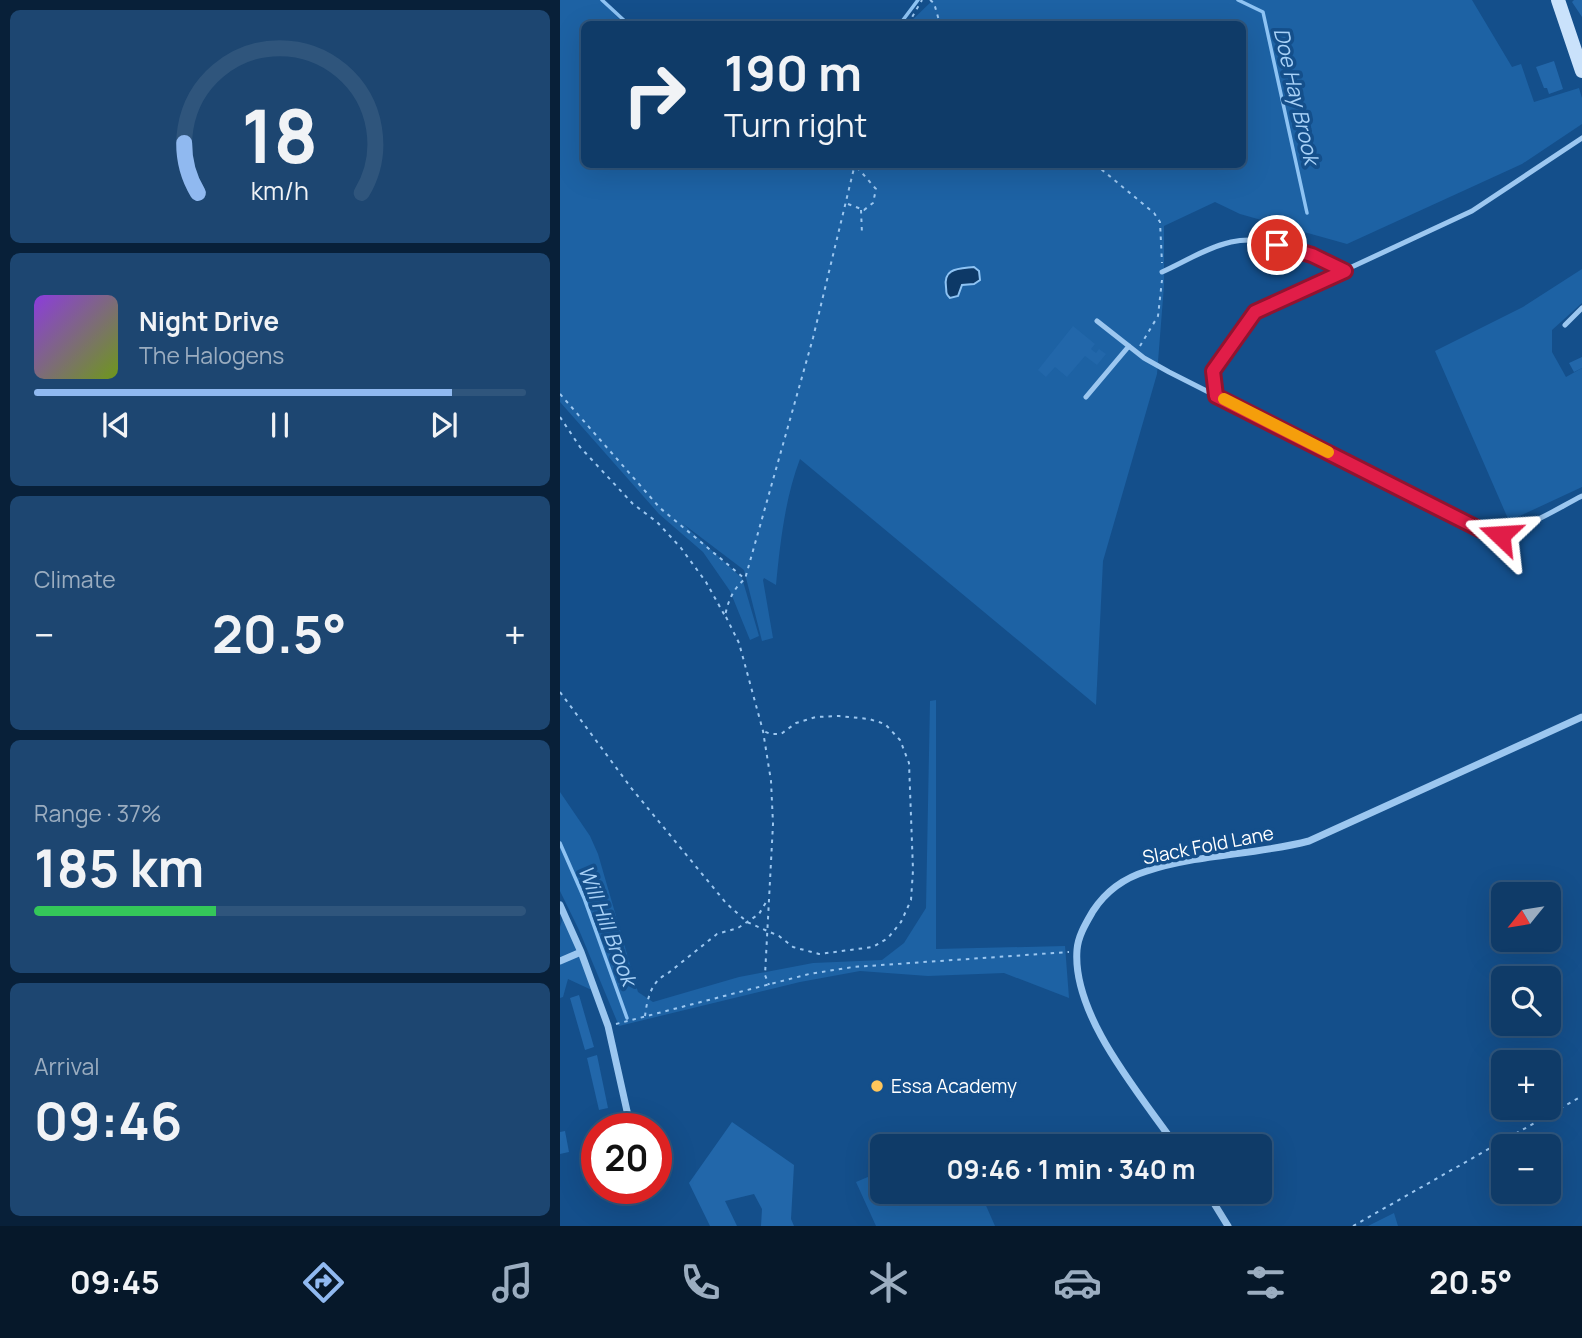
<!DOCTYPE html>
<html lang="en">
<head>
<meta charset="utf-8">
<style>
	body { margin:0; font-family:Manrope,sans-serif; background:#1d4671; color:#f1f3f6; height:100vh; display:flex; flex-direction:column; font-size:26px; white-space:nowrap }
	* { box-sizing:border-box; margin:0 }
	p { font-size:23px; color:#9badc0 }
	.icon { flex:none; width:38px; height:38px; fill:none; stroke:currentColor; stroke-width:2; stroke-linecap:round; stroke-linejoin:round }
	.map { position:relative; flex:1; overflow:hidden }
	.details { display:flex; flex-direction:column; gap:10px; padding:10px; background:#082039; width:560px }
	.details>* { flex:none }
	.top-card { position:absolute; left:21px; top:21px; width:665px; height:147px; border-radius:10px; box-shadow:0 7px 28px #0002,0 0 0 2px #2f557c; background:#0f3b68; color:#f1f3f6; overflow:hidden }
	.needle { width:46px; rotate:240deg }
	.controls { position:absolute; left:931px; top:882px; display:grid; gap:14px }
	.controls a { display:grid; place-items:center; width:70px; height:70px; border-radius:10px; background:#0f3b68; box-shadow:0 7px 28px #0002,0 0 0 2px #2f557c; font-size:35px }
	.speed { position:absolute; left:21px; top:1113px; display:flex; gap:14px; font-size:35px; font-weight:700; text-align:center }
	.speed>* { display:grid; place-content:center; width:91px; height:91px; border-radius:50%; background:#0f3b68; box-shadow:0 7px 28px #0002,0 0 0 2px #2f557c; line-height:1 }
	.speed .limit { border:10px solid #d22; background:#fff; color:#111 }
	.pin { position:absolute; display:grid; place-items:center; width:60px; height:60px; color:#fff; margin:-30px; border:4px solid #fff; border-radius:50%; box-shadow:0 2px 7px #0007 }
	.me { position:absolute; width:77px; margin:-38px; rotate:290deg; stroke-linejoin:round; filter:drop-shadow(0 0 5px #0008) }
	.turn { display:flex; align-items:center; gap:24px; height:147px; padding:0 28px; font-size:32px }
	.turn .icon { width:91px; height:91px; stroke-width:2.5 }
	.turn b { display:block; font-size:49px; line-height:60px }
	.big { font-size:52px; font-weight:700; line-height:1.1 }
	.details .widget { flex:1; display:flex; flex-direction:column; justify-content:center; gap:10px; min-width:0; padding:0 24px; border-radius:10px; background:#1d4671 }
	.details .dial { align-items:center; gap:0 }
	.dial svg { height:182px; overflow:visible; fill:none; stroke:#2f557c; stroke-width:7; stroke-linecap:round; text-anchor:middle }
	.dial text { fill:#f1f3f6; stroke:none }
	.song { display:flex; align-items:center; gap:21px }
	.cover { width:84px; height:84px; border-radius:10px; background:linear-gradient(135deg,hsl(270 70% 55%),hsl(80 70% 35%)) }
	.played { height:7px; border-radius:4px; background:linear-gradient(90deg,#90b9f0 85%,#2f557c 85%) }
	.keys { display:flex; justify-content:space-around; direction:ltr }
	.heat { display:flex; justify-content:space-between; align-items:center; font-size:38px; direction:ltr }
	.charge { height:10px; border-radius:5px; background:linear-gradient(90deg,#34c759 37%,#2f557c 0) }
	.trip { position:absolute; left:310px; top:1134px; width:402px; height:70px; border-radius:10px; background:#0f3b68; box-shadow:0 7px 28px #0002,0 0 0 2px #2f557c; font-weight:700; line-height:70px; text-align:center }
	.tabs { display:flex; height:112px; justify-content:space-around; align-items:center; background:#06182a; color:#9badc0 }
	.tabs .icon { width:49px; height:49px }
	.tabs .current { color:#90b9f0 }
	.tabs b { font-size:32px; color:#f1f3f6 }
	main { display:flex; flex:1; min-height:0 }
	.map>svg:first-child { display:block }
</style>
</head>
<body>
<main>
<section class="details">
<div class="widget dial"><svg viewBox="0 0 100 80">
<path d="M14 69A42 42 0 1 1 86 69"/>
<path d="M14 69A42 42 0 0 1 8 47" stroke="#90b9f0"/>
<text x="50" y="56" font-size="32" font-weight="700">18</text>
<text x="50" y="72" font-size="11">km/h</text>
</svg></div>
<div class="widget">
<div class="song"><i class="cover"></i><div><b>Night Drive</b><p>The Halogens</p></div></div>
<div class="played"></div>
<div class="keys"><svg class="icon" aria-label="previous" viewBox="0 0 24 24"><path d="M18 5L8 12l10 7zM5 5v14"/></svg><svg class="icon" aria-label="pause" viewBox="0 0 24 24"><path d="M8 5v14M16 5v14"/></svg><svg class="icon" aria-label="next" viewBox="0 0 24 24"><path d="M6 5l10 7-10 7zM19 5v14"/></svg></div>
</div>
<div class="widget"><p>Climate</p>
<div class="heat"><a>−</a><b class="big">20.5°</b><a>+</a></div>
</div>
<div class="widget"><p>Range · 37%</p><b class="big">185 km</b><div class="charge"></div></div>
<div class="widget"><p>Arrival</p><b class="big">09:46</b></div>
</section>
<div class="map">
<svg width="1022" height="1226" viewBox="0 0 1022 1226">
	<rect width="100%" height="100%" fill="#144f8b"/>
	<path fill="#1d62a4" d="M0,0H41L64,24H24V164H682V24H348L373,0H912L952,67L961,64L974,102L1019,88L1022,98V124L962,164L787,244L680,214L655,202L604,226V286L597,374L543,561L536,705L240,459C225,498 220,544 216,585L204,578L203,580L213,638L202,641L184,570L122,523L182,578L199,636L190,640L170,591L143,552L99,514L0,402Z
		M1022,269V303L992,330V352L1006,377L1022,368V487L949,521L875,351L963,307Z
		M376,700V949L505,946L509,998L444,973L368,976L300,971L240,982L59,1026L19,930L0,891V792L30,836L38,854L78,992L93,1002L179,977L253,963L322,960L344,943L366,908L370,701Z
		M4,914L36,992L8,979L3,997L0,998V927Z
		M322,1171V1192H420L435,1226H316L296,1182Z
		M834,1213L838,1226H808Z"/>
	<path fill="#0d3967" stroke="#8ec3f3" stroke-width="2" d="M414,267L419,271L420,280L414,284L402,285L398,296L390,298C385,292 387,296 386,287C383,268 398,269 414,267Z"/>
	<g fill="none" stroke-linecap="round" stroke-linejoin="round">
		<path stroke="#8ec3f3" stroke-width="3.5" d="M42,0L68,24
			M678,0L703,12L747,213
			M340,24L358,0
			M0,843L24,898L67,1018"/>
	</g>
	<path fill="#2267aa" d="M1014,0H1022V17L1012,2Z
		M994,61L1003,89L989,94L987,88H984L976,67Z
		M513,326L535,344L531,349L536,353L539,349L546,354L537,365L525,356L507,377L495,367L486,377L478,370Z
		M1022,357V368L1014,372L1009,363Z
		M19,995L34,1047L25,1050L10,998Z
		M37,1055L48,1108L39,1110L27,1058Z
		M172,1122L234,1165L231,1219L234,1226H201L202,1209L194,1194L165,1201L177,1226H150L129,1183Z
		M5,1131L9,1152L0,1154V1132Z"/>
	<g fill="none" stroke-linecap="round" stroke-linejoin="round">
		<path stroke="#9cc7f0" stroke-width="2" stroke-dasharray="3.5 5" stroke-linecap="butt" d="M370,0L374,3L380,24
			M348,24L362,0
			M535,164L594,213L600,222L602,263
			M288,204L304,210L313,203L316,189L296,166
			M301,210L302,234
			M580,346L598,316L602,280
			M0,394L100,508L184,578
			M0,417L20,447L73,504L97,522L121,548L146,582L165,616C168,601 173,589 185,579L253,338L295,164
			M166,617L179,643L203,731L211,781L213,824L205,975L209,985
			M0,692L72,789L124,852L166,903L187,922L219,936L233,947L259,954L313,947L328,938L341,922L351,900L353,870L349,763L340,740L325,724L309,719L279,716L256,717L236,723L221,734H211L203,731
			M85,1016C87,1000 91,981 107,974L157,934L178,928L199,914L208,899
			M56,1024L249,974L293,967L509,952
			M793,1226L1022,1096"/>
		<path stroke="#9cc7f0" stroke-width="5" d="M602,272C624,262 648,247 671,242C709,233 752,255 785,271
			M537,321L584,358L609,372L927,533C956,536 996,509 1022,496
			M1005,325L1022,308
			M656,395L653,371L695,312L912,211L1022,138
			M526,397L569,346"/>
		<path stroke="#9cc7f0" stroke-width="7" d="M0,905L21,952L48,1026L71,1129
			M0,961L21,952
			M616,1146C580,1094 512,1016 517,950C518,936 526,923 533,911C546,891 564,878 587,871C638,854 696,855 749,841L1022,717
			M647,1192L668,1226"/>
		<path stroke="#cae2fb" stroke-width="14" d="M998,0L1022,71"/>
	</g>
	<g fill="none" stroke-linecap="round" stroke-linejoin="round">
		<defs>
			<path id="route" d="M717,245L752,255L785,271L695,312L653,371L656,396L927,533L940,535"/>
		</defs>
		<use href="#route" stroke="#92132f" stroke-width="18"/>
		<use href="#route" stroke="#e11d48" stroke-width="12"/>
		<path stroke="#f59e0b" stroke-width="12" d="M664,399L768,452"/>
	</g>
	<circle fill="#ffc65b" stroke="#144f8b" stroke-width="2.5" cx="317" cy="1086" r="7"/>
	<g text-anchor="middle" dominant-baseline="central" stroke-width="7" stroke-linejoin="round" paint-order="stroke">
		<g font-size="19" fill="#fff" stroke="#144f8b">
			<text transform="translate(648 845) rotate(-11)">Slack Fold Lane</text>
		</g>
		<g font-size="19" fill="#fff" stroke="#144f8b" text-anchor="start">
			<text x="331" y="1086">Essa Academy</text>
		</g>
		<g font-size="21" font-style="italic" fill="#a8d1f7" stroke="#144f8b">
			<text transform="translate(737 96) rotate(77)">Doe Hay Brook</text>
			<text transform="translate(48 925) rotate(69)">Will Hill Brook</text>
		</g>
	</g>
</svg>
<div class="controls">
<a><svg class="needle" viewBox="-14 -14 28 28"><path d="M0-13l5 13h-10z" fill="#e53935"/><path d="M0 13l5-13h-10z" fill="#9badc0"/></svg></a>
<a><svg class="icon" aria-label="search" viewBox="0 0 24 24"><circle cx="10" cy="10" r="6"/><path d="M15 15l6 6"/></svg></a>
<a>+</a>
<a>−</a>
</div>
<div class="speed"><div class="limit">20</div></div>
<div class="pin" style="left:717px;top:245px;background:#d93025"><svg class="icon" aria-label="arrive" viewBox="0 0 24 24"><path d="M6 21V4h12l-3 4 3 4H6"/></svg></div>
<svg class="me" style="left:940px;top:535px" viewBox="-20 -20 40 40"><path d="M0-17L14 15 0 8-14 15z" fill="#e11d48" stroke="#fff" stroke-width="4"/></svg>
<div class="trip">09:46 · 1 min · 340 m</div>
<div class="top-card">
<div class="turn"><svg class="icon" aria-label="right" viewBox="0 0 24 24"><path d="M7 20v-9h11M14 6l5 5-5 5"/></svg><div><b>190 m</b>Turn right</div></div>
</div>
</div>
</main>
<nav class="tabs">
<b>09:45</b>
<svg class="icon current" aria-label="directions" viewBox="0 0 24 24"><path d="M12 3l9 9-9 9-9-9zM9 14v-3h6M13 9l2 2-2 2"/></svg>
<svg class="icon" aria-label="music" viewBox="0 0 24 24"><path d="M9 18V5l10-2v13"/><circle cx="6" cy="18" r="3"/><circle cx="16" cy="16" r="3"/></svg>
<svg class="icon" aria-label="phone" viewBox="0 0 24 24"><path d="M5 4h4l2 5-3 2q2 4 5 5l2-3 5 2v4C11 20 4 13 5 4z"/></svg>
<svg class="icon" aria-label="climate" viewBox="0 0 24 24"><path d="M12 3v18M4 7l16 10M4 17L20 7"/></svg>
<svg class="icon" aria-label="car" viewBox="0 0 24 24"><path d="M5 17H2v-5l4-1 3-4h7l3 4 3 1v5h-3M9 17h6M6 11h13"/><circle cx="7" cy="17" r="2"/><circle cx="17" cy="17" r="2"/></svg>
<svg class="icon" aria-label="filters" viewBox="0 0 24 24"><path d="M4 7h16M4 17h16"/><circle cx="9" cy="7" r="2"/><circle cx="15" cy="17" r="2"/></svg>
<b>20.5°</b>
</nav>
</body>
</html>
